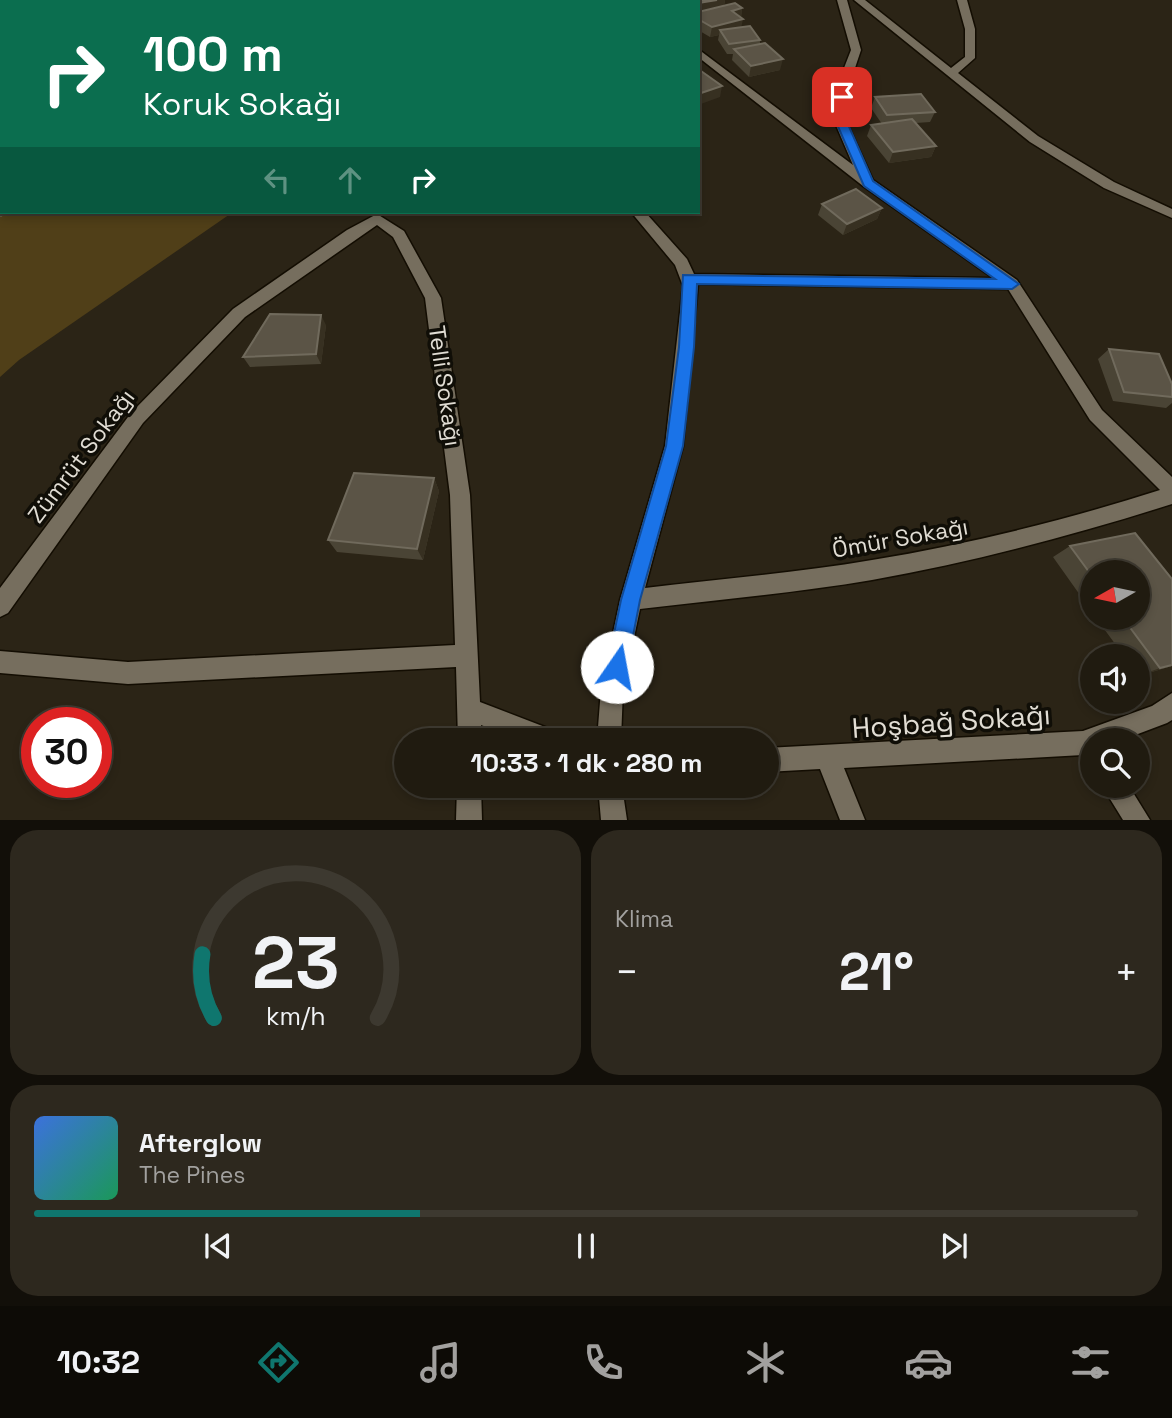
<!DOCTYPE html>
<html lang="tr">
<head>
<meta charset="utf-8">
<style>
	body { margin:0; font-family:"Space Grotesk",sans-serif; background:#2d281e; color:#f1f3f6; height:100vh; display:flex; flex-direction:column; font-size:26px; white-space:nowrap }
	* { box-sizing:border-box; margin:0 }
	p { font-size:23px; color:#a2a19f }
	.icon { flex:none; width:38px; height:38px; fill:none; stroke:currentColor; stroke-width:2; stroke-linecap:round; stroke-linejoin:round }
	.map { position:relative; height:820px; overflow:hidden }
	.side { display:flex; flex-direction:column; gap:10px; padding:10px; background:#120f09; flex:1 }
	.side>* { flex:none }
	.banner { position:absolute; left:0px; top:0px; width:700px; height:214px; box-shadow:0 4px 10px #0003,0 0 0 2px #3d3930; background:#0b6e4f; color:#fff; overflow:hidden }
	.needle { width:46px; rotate:261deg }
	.controls { position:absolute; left:1080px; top:560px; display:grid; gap:14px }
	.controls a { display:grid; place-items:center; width:70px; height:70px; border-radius:50%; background:#201b10; box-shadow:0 4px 10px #0003,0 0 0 2px #3d3930; font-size:35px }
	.speed { position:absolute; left:21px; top:707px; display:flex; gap:14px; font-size:35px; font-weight:700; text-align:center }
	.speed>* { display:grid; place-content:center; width:91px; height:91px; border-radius:50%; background:#201b10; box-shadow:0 4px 10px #0003,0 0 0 2px #3d3930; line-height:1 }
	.speed .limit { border:10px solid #d22; background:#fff; color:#111 }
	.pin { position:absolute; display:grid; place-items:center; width:60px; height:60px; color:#fff; margin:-30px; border-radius:14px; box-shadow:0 4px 10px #0006 }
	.me { position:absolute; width:77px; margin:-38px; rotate:12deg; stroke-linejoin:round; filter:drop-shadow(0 0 5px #0008) }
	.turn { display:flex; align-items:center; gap:24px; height:147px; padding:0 28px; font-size:32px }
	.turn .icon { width:91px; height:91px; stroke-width:2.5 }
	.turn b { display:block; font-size:49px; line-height:60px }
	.lanes { display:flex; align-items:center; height:66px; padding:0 28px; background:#0003; justify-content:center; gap:35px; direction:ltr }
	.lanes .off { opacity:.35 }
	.big { font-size:52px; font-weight:600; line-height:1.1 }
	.side .tile { flex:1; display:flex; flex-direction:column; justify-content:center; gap:10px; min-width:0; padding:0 24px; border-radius:28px; background:#2d281e }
	.side .dial { align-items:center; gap:0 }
	.dial svg { height:182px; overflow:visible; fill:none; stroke:#3d3930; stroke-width:7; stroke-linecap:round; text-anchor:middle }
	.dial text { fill:#f1f3f6; stroke:none }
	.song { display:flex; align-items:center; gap:21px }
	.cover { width:84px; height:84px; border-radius:10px; background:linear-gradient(135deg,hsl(220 70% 55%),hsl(150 70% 35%)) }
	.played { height:7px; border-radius:4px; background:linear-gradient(90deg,#0f766e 35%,#3d3930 35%) }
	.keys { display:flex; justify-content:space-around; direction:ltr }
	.heat { display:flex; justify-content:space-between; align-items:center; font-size:38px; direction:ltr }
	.side .tiles { flex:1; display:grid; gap:10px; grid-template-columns:1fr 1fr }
	.tile:last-child { grid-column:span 2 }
	.trip { position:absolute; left:394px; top:728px; width:385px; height:70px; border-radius:35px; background:#201b10; box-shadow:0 4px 10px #0003,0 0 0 2px #3d3930; font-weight:600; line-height:70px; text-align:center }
	.tabs { display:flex; height:112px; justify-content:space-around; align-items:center; background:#0d0b06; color:#a2a19f }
	.tabs .icon { width:49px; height:49px }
	.tabs .on { color:#0f766e }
	.tabs b { font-size:32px; color:#f1f3f6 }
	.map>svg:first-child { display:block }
</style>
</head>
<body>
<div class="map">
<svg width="1172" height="820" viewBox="0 0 1172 820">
	<rect width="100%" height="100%" fill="#2b2416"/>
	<path fill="#503f18" d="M0,0H491L2,2V212H233L19,360L0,377Z"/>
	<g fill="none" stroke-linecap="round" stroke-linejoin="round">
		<defs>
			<path id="minor" d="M624,0H636L637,2H625Z
				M837,0H847L861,50L849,86L847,123L873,180L1017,280L1102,410L1172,477V504C1074,535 974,562 872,580C795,593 717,600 640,609L623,689L621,740H597L601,689L620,600L665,446L683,286L675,265L631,212H645L687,259L694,274L993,278L863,186L698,57V49L853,165L835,123L837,86L851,50ZM698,284L1008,289L1090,420L1160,490C1066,520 970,544 872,560C796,573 720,579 645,588L683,446Z
				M854,0H865L951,68L965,57V29L957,0H967L975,29V58L958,73L1038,136L1114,182L1172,209V218L1104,188L1030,142Z
				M377,214L404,231L441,298L470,495L480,702L558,732L562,740H520L481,725L482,740H458L456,667L128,684L0,673V651L128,662L455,645L450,495L425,298L393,237L377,225L245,317L143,423L8,613L0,617V588L131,413L233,309L347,230Z
				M1172,693V720L1167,723L1122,740H1092V752L1083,755L844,768L865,820H840L820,769L766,772V748L1083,731L1152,706Z
				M457,786H481L482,820H456Z
				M598,786H622L627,820H601Z
				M1102,786H1129L1150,820H1123Z"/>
		</defs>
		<use href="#minor" stroke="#130d02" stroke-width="3"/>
		<path stroke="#6b6558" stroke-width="2.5" stroke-dasharray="1 3.5" stroke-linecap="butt" d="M587,0L589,2"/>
		<path stroke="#6b6558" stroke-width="3.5" stroke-dasharray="2 4.5" stroke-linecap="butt" d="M0,215L22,212"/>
		<use href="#minor" fill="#766e5e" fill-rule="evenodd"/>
	</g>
	<path fill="#4a4435" d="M664,0H725L724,5L742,8L741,17V27L760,40V44L780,70L749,77L732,60L733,54H727L718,40L719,35L710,37L698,30V2H664Z
		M875,97L935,112L930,122L916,123L936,146L931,157L889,163L867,136L871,125L882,124L871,108Z
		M822,204L882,208L877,219L843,235L818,215Z
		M326,325L321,364L250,367L243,357Z
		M1109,349L1172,384V403L1166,408L1113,401L1098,359Z
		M434,478L439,491L423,560L337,552L328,540Z
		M1135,533L1172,579V666L1138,676V656H1124L1096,618H1138V572H1092V612L1053,557L1070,546Z"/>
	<path fill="#373021" d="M717,0H725L724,5L698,13V3Z
		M742,8L741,19L732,11Z
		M743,19L741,29L720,30L719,35L710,37L712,27Z
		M783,59L780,70L749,77L751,66Z
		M722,86L720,97L698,105V94Z
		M936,146L931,157L889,163L893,152Z
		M882,208L877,219L843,235L847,224Z
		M321,315L326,325L321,364L316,354Z
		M434,478L439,491L423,560L417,549Z
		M1172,665V666L1138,676L1160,668Z"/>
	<path fill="#5b5446" stroke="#706a5c" stroke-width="2" d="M671,0H717L698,3V2H674Z
		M735,3L742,8L732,11L743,19L712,27L698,19V12Z
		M750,26L760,40L729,44L720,30Z
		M765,43L783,59L751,66L734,49Z
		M701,71L722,86L698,94V72Z
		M921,94L935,112L887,115L875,97Z
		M912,119L936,146L893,152L871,125Z
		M856,189L882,208L847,224L822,204Z
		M270,314L321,315L316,354L243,357Z
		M1109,349L1159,354L1172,384V397L1124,392Z
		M354,473L434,478L417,549L328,540Z
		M1135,533L1172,579V665L1160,668L1123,618H1138V572H1092V576L1070,546Z"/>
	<path fill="#1a73e8" stroke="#114b97" stroke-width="2" d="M839,95L848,97L847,122L873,181L1019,284L1012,289L697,284L694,347L683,446L640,600L627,667L624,674L617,677L610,674L607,667L621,600L666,446L679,347L683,275L995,279L864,186L836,122Z"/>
	<g text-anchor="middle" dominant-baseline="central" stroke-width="7" stroke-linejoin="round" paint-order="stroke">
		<g font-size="23" fill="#e1ddd4" stroke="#100e07">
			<text transform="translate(445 386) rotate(82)">Telli Sokağı</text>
			<text transform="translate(81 456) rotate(-53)">Zümrüt Sokağı</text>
			<text transform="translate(900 538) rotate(-10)">Ömür Sokağı</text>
		</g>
		<g font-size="28" fill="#e1ddd4" stroke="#100e07">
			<text transform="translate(951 721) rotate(-4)">Hoşbağ Sokağı</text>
		</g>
	</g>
</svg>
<div class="controls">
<a><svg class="needle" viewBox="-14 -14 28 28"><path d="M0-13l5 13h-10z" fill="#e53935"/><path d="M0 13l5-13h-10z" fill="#a2a19f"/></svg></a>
<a><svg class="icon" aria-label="sound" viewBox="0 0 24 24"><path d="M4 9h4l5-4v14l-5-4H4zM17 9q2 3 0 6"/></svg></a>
<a><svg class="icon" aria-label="search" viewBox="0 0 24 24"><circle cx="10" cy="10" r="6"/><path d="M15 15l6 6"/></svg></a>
</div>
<div class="speed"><div class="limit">30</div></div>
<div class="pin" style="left:842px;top:97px;background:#d93025"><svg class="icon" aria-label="arrive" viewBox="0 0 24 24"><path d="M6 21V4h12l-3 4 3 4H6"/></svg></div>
<svg class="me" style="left:617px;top:667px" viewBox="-20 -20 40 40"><circle r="19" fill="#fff"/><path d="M0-13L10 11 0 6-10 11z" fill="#1a73e8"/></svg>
<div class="trip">10:33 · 1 dk · 280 m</div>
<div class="banner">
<div class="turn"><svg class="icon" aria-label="right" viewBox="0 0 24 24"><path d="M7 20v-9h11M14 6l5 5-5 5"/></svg><div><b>100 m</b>Koruk Sokağı</div></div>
<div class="lanes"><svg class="icon off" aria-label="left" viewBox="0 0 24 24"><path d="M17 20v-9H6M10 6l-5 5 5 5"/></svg><svg class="icon off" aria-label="ahead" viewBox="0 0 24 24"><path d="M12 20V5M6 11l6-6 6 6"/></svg><svg class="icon" aria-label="right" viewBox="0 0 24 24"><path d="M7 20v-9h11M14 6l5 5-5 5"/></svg></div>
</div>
</div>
<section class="side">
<div class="tiles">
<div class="tile dial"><svg viewBox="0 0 100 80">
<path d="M14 69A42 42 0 1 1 86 69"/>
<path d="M14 69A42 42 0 0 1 9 41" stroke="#0f766e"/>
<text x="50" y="56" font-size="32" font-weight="700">23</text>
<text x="50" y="72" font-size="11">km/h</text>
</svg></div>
<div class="tile"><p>Klima</p>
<div class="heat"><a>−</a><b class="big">21°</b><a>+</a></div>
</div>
<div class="tile">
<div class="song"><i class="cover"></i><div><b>Afterglow</b><p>The Pines</p></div></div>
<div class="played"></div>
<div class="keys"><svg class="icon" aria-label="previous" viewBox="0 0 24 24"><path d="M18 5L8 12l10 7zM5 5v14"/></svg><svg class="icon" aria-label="pause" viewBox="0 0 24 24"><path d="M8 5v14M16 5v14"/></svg><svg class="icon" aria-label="next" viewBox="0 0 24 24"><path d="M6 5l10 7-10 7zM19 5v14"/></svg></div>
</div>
</div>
</section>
<nav class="tabs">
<b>10:32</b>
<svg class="icon on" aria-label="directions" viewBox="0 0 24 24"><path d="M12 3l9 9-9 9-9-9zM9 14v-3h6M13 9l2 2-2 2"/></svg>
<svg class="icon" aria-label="music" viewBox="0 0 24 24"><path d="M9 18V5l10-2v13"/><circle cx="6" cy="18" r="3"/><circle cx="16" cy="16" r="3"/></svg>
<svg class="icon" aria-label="phone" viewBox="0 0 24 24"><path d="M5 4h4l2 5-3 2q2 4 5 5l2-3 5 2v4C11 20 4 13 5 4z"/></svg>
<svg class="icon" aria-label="climate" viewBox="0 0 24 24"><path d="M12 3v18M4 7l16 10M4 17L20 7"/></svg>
<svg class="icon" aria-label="car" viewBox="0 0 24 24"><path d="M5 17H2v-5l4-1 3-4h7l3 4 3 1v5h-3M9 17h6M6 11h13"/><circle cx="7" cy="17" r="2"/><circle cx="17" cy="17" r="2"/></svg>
<svg class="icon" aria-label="filters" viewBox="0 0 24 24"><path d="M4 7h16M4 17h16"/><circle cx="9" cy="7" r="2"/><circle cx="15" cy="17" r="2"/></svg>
</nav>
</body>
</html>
